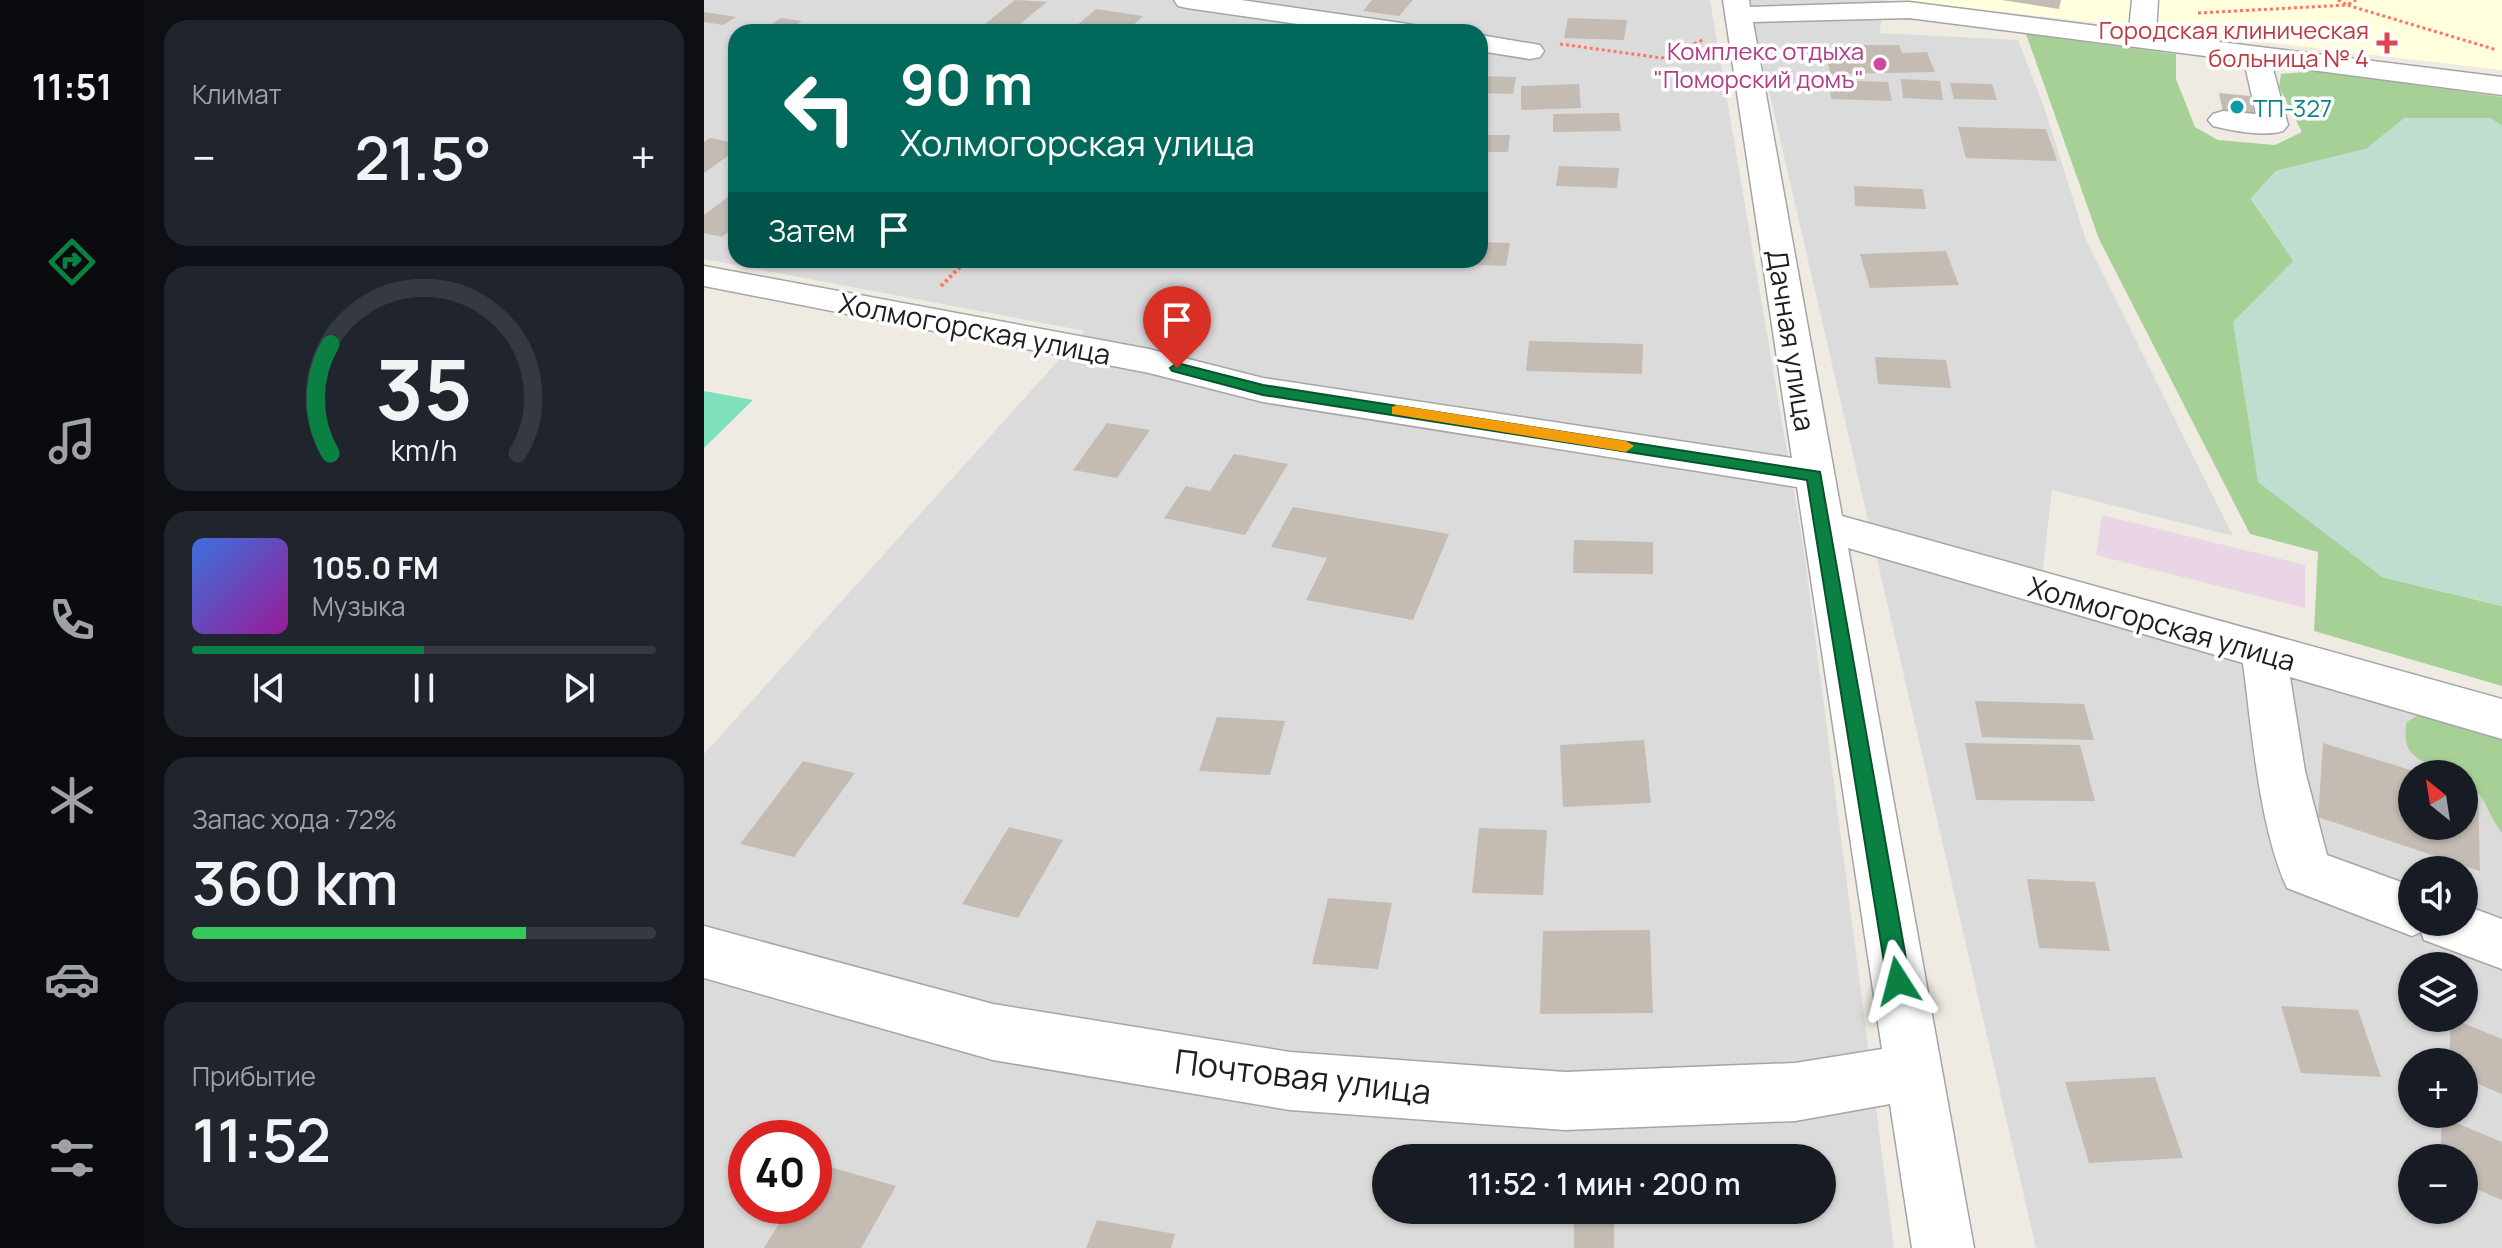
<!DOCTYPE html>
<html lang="ru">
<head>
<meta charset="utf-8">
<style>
	body { margin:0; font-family:Manrope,sans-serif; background:#20242c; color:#f1f3f6; height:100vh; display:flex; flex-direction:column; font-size:30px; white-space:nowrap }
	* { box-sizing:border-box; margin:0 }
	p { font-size:26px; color:#9ea1a6 }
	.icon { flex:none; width:44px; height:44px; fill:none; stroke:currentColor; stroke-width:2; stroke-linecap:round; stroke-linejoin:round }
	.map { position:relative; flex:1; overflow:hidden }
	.drawer { display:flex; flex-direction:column; gap:20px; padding:20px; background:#0d0f14; width:560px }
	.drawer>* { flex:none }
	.guide { position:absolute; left:24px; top:24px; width:760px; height:244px; border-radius:24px; box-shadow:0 2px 6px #0004; background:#00695c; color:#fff; overflow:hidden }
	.needle { width:52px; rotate:330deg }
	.tools { position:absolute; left:1694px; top:760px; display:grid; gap:16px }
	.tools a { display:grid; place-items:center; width:80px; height:80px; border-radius:50%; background:#171b24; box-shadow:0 2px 6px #0004; font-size:40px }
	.speed { position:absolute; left:24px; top:1120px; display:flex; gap:16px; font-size:40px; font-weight:700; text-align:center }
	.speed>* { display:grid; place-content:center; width:104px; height:104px; border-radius:50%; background:#171b24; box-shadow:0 2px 6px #0004; line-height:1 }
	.speed .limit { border:12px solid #d22; background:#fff; color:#111 }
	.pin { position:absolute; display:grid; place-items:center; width:68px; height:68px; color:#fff; margin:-82px -34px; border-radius:50% 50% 50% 0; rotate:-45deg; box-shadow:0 0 8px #0007 }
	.pin .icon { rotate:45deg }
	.me { position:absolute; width:88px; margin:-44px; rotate:351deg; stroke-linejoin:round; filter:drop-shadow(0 0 6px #0008) }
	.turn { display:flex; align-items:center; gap:28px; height:168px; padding:0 40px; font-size:36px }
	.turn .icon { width:104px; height:104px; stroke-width:2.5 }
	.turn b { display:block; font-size:56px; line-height:68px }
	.then { display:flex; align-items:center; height:76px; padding:0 40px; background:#0003; gap:16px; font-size:30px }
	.big { font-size:60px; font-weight:600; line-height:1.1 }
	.drawer .card { flex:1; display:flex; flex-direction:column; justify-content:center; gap:12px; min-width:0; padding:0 28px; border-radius:24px; background:#20242c }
	.drawer .dial { align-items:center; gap:0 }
	.dial svg { height:208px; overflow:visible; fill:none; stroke:#363941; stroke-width:7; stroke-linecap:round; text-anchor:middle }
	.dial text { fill:#f1f3f6; stroke:none }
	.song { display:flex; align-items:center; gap:24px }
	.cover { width:96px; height:96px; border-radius:12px; background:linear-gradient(135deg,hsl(220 70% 55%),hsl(300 70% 35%)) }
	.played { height:8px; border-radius:4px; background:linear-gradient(90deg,#0b8043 50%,#363941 50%) }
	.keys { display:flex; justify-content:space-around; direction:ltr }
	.heat { display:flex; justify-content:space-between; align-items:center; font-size:44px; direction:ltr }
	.charge { height:12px; border-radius:6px; background:linear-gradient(90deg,#34c759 72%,#363941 0) }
	.trip { position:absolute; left:668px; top:1144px; width:464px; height:80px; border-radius:40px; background:#171b24; box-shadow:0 2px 6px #0004; font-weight:600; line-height:80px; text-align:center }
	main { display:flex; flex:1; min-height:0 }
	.tab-bar { display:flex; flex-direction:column; width:144px; justify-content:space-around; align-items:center; background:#090b0e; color:#9ea1a6 }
	.tab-bar .icon { width:56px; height:56px }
	.tab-bar .on { color:#0b8043 }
	.tab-bar b { font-size:36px; color:#f1f3f6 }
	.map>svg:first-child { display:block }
</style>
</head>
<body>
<main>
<nav class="tab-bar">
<b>11:51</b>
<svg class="icon on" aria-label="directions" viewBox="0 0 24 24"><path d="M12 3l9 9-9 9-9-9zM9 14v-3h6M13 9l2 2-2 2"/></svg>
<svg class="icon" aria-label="music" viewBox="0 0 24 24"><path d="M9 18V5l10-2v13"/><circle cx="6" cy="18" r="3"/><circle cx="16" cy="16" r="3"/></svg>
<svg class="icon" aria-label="phone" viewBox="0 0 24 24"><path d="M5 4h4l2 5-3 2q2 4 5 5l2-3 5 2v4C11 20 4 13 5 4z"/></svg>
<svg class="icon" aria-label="climate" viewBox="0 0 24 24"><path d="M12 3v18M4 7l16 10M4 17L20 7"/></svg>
<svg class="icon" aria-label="car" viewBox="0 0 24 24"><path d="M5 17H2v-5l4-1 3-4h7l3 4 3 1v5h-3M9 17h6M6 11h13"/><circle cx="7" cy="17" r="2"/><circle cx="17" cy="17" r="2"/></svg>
<svg class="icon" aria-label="filters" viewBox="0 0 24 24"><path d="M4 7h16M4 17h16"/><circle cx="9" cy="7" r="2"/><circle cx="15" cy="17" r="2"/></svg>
</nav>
<section class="drawer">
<div class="card"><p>Климат</p>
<div class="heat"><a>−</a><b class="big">21.5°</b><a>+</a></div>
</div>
<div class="card dial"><svg viewBox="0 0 100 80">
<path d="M14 69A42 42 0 1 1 86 69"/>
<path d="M14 69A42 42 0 0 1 14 27" stroke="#0b8043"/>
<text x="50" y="56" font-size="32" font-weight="700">35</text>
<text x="50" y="72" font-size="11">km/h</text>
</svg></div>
<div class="card">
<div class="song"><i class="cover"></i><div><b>105.0 FM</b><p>Музыка</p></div></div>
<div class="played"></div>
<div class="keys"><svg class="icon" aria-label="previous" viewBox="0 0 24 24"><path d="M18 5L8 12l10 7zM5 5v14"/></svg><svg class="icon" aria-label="pause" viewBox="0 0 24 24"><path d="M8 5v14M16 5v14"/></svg><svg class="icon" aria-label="next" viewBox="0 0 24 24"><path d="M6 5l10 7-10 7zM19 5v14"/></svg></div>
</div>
<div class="card"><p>Запас хода · 72%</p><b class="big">360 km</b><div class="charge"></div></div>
<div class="card"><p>Прибытие</p><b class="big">11:52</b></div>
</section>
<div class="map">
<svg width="1798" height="1248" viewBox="0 0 1798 1248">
	<rect width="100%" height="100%" fill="#efebe3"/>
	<path fill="#dcdbdb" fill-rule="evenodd" d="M0,0H1006L1100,551L1190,1248H0V754L381,331L0,259ZM32,32H776V260H32ZM42,1138H110V1206H42ZM682,1158H1118V1210H682Z
		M1044,0H1182L1175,33L1314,40L1340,107L1382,240L1529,536L1348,490L1335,602L1798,734V1248H1332ZM1708,774H1760V826H1708ZM1708,870H1760V922H1708ZM1708,966H1760V1018H1708ZM1708,1062H1760V1114H1708ZM1708,1158H1760V1210H1708Z"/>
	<path fill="#e9d5e5" d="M1398,515L1601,565V608L1392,555Z"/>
	<path fill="#ffd" d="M1195,0H1798V70L1326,15Z"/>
	<path fill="#a7d097" d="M1322,34L1472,54V79L1491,127L1514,140L1571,145L1598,132L1575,87L1577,74L1613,71L1798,97V126L1786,118H1701L1662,149L1572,171L1547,199L1590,261L1678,577L1798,606V686L1610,631L1614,552L1546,534L1395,239Z
		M1728,712L1798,727V833C1782,812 1784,798 1760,778V774C1751,774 1744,770 1735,767C1709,760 1697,750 1703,722L1714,715Z"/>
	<path fill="#c0ded0" d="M1701,118H1786L1798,126V606L1678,577L1554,482L1529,322L1589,261L1547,198L1572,171L1662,149Z"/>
	<path fill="#7ee1bb" d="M0,391L49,400L0,448Z"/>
	<path fill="#c4bbb3" d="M311,0L343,2L311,28L281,24Z
		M668,0H709L695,16L659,11Z
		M1298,0H1357L1355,9Z
		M392,9L439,16L422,32H365Z
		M0,12L32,17L19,25L0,22Z
		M77,18L98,21L82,32H55Z
		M864,18L923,20L920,40L860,38Z
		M1152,45H1195L1198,53L1223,52L1231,72L1127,74L1121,55H1155Z
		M776,76L812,77L809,94L776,93Z
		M1197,79L1236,81L1239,100L1199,98Z
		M1125,80L1184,82L1188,101L1127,99Z
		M1246,83L1288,84L1293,100L1250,99Z
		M875,84L877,108L817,110V86Z
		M1515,93L1546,96L1552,121L1520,118Z
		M915,113L917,131L849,132V114Z
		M1254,127L1342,129L1353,161L1262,158Z
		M776,135H806L804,152H776Z
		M6,138L32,143V150L0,173V142Z
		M855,166L915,168L913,188L852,186Z
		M1150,186L1219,189L1222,209L1151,206Z
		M32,191V226L18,237L0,233V215Z
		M776,242L806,243L802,266L737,263L738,260H776Z
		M1242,251L1255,285L1166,288L1156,254Z
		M825,341L939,344L938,374L822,371Z
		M1171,357L1242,360L1247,388L1174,384Z
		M403,423L446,430L413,478L369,470Z
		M530,454L584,464L541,535L460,518L482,486L506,491Z
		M589,507L745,534L709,620L602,600L623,558L567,547Z
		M870,540L949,542V574L869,573Z
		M1271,701L1380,704L1390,740L1278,737Z
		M513,717L581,721L566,775L495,771Z
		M940,740L947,803L859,807L856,745Z
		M1261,743L1376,745L1391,801L1272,800Z
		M1619,743L1716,773L1708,774V826H1760V787L1774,792L1776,871L1614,817Z
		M99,761L151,773L90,857L36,844Z
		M305,827L359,840L314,918L258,904Z
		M775,828L843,830L839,895L768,893Z
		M1323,879L1391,882L1406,951L1335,948Z
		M624,898L688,903L674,969L608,964Z
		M946,930L949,1013L836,1014L839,931Z
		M1577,1006L1654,1010L1677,1077L1597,1073Z
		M1747,1018L1798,1039V1094L1760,1078V1062H1745Z
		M1451,1077L1479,1158L1385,1163L1361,1082Z
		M1738,1117L1798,1142V1200L1760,1184V1158H1736Z
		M112,1163L192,1186L157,1248H60L86,1206H110Z
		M870,1219H910V1248H870Z
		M393,1220L471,1234L467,1248H382Z"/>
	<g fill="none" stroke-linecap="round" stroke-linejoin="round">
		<defs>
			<path id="minor" d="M470,0H537L704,24L713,26L717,32H649L483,8L474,6Z
				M1019,0H1045L1046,7L1205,2L1425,30L1428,0H1454L1452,34L1798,77V95L1568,65L1584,125L1579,131C1558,137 1530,131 1509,126L1504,120L1509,114L1519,111L1552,114L1540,61L1205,18L1049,22L1138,516L1798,699V739L1586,677L1601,771L1623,855L1708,886V922H1760V905L1798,919V969L1720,940L1717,932L1708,936L1583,888C1555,826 1548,731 1539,663L1144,548L1270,1248H1208L1186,1104L1091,1121L861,1130L586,1110L289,1060L0,978V926L289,1004L586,1052L861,1072L1091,1063L1178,1049L1093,487L559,402L445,373L0,286V266L445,349L559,378L1088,458Z
				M776,35L836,45L840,51L836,57L826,59L776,51Z"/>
		</defs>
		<use href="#minor" stroke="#a5a5a5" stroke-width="3"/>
		<path stroke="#fe7565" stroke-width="3" stroke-dasharray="3 3" stroke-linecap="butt" d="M1634,0L1643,5L1652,0
			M1494,13L1643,5L1793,50
			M856,44L958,58L1001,39"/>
		<path stroke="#fe7565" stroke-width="4" stroke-dasharray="3 3" stroke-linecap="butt" d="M237,286L263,260"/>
		<use href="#minor" fill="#fff" fill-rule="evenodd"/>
	</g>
	<path fill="#0b8043" stroke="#07532c" stroke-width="2" d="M473,363L559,385L1116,472L1206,981L1202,989L1194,992L1186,989L1183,981L1103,480L559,395L468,371L466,368Z"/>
	<path fill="#f59e0b" d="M693,405L922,441L930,446L922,452L688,414V407Z"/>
	<path fill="#e0444e" stroke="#fff" stroke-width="3" d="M1679 31h8v8h8v8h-8v8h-8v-8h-8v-8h8z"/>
	<circle fill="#d1479c" stroke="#fff" stroke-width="3" cx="1176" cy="64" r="8"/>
	<circle fill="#0f9aa8" stroke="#fff" stroke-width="3" cx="1533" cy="107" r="8"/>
	<g text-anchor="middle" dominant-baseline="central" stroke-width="7" stroke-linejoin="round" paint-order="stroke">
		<g font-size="24" fill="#be3a42" stroke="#fff" text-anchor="end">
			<text x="1665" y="29">Городская клиническая<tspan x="1665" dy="28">больница № 4</tspan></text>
		</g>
		<g font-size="24" fill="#b23c85" stroke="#fff" text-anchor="end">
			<text x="1160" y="50">Комплекс отдыха<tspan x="1160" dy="28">"Поморский домъ"</tspan></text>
		</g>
		<g font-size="24" fill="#0d838f" stroke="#fff" text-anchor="start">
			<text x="1549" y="107">ТП-327</text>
		</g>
		<g font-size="28" fill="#1e1e1e" stroke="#fff">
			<text transform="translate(271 328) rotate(11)">Холмогорская улица</text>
			<text transform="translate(1088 340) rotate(81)">Дачная улица</text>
			<text transform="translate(1458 623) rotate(16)">Холмогорская улица</text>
		</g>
		<g font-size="34" fill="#1e1e1e" stroke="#fff">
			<text transform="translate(599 1076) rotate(7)">Почтовая улица</text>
		</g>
	</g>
</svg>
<div class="tools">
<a><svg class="needle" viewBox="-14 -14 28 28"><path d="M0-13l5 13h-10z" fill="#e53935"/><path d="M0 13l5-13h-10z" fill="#9ea1a6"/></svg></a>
<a><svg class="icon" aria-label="sound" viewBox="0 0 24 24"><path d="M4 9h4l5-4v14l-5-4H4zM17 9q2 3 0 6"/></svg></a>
<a><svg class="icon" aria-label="layers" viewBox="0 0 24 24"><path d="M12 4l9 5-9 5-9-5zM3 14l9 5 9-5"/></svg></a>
<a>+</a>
<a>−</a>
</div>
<div class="speed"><div class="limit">40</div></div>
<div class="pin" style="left:473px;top:368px;background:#d93025"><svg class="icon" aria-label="arrive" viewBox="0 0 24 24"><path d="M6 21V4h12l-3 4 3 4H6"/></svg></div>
<svg class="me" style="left:1194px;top:981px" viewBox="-20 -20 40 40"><path d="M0-17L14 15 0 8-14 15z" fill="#0b8043" stroke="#fff" stroke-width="4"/></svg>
<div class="trip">11:52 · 1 мин · 200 m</div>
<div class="guide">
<div class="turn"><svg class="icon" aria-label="left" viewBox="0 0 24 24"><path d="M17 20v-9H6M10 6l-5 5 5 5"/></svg><div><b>90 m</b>Холмогорская улица</div></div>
<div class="then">Затем<svg class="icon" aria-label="arrive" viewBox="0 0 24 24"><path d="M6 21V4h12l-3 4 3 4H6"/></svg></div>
</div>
</div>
</main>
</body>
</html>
